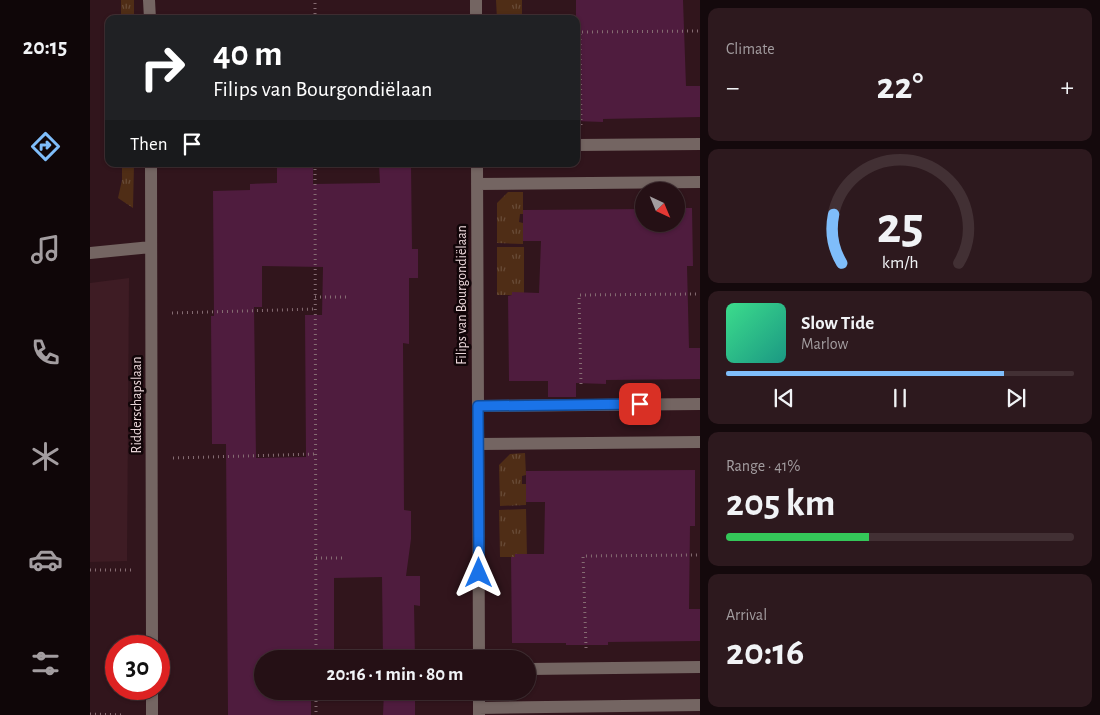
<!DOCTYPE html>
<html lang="en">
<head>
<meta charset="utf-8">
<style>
	body { margin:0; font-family:"Alegreya Sans",sans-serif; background:#2d191e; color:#f1f3f6; height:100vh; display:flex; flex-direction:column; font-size:19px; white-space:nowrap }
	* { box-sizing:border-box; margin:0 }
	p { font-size:16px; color:#a39da0 }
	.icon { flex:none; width:28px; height:28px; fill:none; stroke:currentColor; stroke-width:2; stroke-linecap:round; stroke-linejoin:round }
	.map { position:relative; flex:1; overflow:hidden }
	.sheet { display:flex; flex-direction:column; gap:8px; padding:8px; background:#14090c; width:400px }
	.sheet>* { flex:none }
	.banner { position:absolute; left:15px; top:15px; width:475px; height:152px; border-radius:10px; box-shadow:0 1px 4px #0004,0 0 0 1px #423034; background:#202124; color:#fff; overflow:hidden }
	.needle { width:32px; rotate:136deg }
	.controls { position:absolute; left:545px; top:182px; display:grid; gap:10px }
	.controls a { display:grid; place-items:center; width:50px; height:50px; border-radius:50%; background:#251015; box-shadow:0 1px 4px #0004,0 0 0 1px #423034; font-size:25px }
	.speed { position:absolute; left:15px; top:635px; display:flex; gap:10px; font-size:25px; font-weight:700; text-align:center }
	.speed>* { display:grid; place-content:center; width:65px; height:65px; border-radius:50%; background:#251015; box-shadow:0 1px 4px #0004,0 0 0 1px #423034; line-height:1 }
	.speed .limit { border:8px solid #d22; background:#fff; color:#111 }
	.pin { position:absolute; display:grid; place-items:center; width:42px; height:42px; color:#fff; margin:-21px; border-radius:10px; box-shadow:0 2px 8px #0006 }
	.me { position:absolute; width:55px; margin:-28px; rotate:0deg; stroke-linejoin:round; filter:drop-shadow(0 0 4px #0008) }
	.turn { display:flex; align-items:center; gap:18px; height:105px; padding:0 25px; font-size:22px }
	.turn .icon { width:65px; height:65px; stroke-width:2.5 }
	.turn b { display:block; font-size:35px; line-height:42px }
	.then { display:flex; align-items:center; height:48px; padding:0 25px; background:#0003; gap:10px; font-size:19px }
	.big { font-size:38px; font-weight:600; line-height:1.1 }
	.sheet .widget { flex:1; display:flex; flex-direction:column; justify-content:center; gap:8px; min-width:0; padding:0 18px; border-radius:10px; background:#2d191e }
	.sheet .dial { align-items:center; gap:0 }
	.dial svg { height:130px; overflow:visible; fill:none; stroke:#423034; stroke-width:7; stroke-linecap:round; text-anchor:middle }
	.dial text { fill:#f1f3f6; stroke:none }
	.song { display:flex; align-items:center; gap:15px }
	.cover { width:60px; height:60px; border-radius:8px; background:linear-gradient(135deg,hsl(150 70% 55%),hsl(170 70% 35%)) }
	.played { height:5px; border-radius:2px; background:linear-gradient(90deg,#7fbdfa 80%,#423034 80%) }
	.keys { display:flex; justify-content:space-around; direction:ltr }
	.heat { display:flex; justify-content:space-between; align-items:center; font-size:28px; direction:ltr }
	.charge { height:8px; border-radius:4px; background:linear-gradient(90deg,#34c759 41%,#423034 0) }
	.trip { position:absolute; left:164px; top:650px; width:282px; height:50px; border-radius:25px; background:#251015; box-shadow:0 1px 4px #0004,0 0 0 1px #423034; font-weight:600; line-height:50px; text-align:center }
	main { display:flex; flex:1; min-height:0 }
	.dock { display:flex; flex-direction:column; width:90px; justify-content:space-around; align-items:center; background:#0f0608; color:#a39da0 }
	.dock .icon { width:35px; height:35px }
	.dock .current { color:#7fbdfa }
	.dock b { font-size:22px; color:#f1f3f6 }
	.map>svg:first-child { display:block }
</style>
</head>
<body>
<main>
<nav class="dock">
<b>20:15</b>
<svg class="icon current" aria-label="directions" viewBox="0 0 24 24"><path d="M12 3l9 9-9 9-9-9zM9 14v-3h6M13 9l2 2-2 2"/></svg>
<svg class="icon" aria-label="music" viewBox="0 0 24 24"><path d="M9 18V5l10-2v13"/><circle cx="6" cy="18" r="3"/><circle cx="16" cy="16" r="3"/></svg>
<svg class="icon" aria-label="phone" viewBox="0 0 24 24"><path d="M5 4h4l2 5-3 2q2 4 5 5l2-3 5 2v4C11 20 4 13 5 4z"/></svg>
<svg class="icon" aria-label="climate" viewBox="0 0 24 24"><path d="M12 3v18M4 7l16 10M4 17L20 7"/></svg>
<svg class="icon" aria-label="car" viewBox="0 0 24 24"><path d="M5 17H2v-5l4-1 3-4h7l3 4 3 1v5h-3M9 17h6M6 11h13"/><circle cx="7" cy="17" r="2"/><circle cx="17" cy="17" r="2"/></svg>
<svg class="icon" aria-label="filters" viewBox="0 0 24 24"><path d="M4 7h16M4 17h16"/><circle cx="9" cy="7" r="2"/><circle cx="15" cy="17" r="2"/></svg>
</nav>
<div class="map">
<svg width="610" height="715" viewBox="0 0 610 715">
	<defs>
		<pattern id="grass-tufts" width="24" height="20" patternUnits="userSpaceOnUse" patternTransform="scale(1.25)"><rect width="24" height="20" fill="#4f2d16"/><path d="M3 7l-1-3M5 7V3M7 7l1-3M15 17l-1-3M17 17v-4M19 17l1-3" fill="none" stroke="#684b37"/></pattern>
	</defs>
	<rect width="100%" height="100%" fill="#31151c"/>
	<path fill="#3e1c24" d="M39,278L37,561L0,562V283Z"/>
	<path fill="url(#grass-tufts)" d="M31,0H44V19H31Z
		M406,0H432V19H407Z
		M32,164H44L43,208L28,198L32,180Z
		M418,192H433V214H430L429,222L433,223V244L407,243V203Z
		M407,247H434V295H407Z
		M435,453L436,475L432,476V484H436V505L410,506L409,465L420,454Z
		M436,509L437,557L433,554H425V557H410L409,510Z"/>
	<path fill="#4f1c3e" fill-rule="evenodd" d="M486,0H593L596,86H610V117L513,119V122L486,121Z
		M187,164H223V184L290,183L289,164H321L322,249H328V278H319V344L313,343L314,510L321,511V539L316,576H330V606L324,605L325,659H293L292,577L244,578V659H172V691H221V715H138L136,444H122L121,316H124L123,191L160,190V184L187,183ZM172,266L233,267L232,315H215L216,457L166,458L164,307H172Z
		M586,208H602L603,266H597L599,348H610V379L516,380V384L486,383V397H458V381H419L418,296L422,295V292L449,293L451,241H433V210L554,209V224H586Z
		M605,470V526H600L599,609H610V641L518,642V645H476V643H422L421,557H425V554H454L455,502H436V471Z
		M294,691H325V715H293Z"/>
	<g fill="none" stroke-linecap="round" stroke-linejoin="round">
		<path stroke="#856c72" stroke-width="3" stroke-dasharray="1 4" stroke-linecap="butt" d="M225,19V0
			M491,125L490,32L610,31
			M225,164L226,659
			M225,297H260
			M82,313L225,309
			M491,384L489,295L610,294
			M83,458L226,454
			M226,558H253
			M0,570H42
			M496,648L493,556L610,555
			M226,691V715
			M0,714L35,715"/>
		<path stroke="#746562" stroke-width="12" d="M59,0L60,19
			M386,0V19
			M486,145L610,144
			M61,164L62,646
			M387,164L389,659
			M387,184L610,182
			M0,253L61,247
			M388,406L610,404
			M388,444L610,442
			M438,669L610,667
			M62,689V715
			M389,708L610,705
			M389,715V691"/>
	</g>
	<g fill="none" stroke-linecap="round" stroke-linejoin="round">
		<defs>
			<path id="route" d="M389,573L388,406L550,404"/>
		</defs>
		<use href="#route" stroke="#114b97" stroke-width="12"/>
		<use href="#route" stroke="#1a73e8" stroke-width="9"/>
	</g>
	<g text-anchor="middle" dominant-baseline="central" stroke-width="5" stroke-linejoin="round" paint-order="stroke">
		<g font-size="14" fill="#ead6d9" stroke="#110508">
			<text transform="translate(372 295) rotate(-90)">Filips van Bourgondiëlaan</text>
			<text transform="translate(47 405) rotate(-90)">Ridderschapslaan</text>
		</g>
	</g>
</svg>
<div class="controls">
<a><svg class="needle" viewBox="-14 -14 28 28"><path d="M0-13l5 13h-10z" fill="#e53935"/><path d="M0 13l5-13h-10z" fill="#a39da0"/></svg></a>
</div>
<div class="speed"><div class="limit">30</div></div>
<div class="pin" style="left:550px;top:404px;background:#d93025"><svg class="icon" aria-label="arrive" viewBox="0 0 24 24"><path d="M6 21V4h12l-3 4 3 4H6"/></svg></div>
<svg class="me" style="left:389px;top:573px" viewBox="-20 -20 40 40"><path d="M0-17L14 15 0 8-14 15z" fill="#1a73e8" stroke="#fff" stroke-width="4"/></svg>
<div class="trip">20:16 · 1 min · 80 m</div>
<div class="banner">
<div class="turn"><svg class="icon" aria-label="right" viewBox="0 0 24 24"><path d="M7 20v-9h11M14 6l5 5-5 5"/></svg><div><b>40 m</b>Filips van Bourgondiëlaan</div></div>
<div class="then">Then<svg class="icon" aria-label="arrive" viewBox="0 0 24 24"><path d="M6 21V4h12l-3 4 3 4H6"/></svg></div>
</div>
</div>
<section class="sheet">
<div class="widget"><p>Climate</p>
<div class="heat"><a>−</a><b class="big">22°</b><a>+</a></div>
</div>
<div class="widget dial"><svg viewBox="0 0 100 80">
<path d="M14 69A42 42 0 1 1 86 69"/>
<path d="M14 69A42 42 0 0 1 9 39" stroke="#7fbdfa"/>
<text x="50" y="56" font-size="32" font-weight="700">25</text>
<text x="50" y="72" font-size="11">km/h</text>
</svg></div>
<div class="widget">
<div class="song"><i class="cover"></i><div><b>Slow Tide</b><p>Marlow</p></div></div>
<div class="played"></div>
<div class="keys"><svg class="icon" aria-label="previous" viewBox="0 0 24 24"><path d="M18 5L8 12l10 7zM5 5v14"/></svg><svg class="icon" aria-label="pause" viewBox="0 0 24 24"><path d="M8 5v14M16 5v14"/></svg><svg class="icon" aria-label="next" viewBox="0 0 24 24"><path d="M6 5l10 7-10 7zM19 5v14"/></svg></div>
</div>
<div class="widget"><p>Range · 41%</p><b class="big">205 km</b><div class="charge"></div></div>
<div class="widget"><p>Arrival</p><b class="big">20:16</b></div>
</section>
</main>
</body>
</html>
